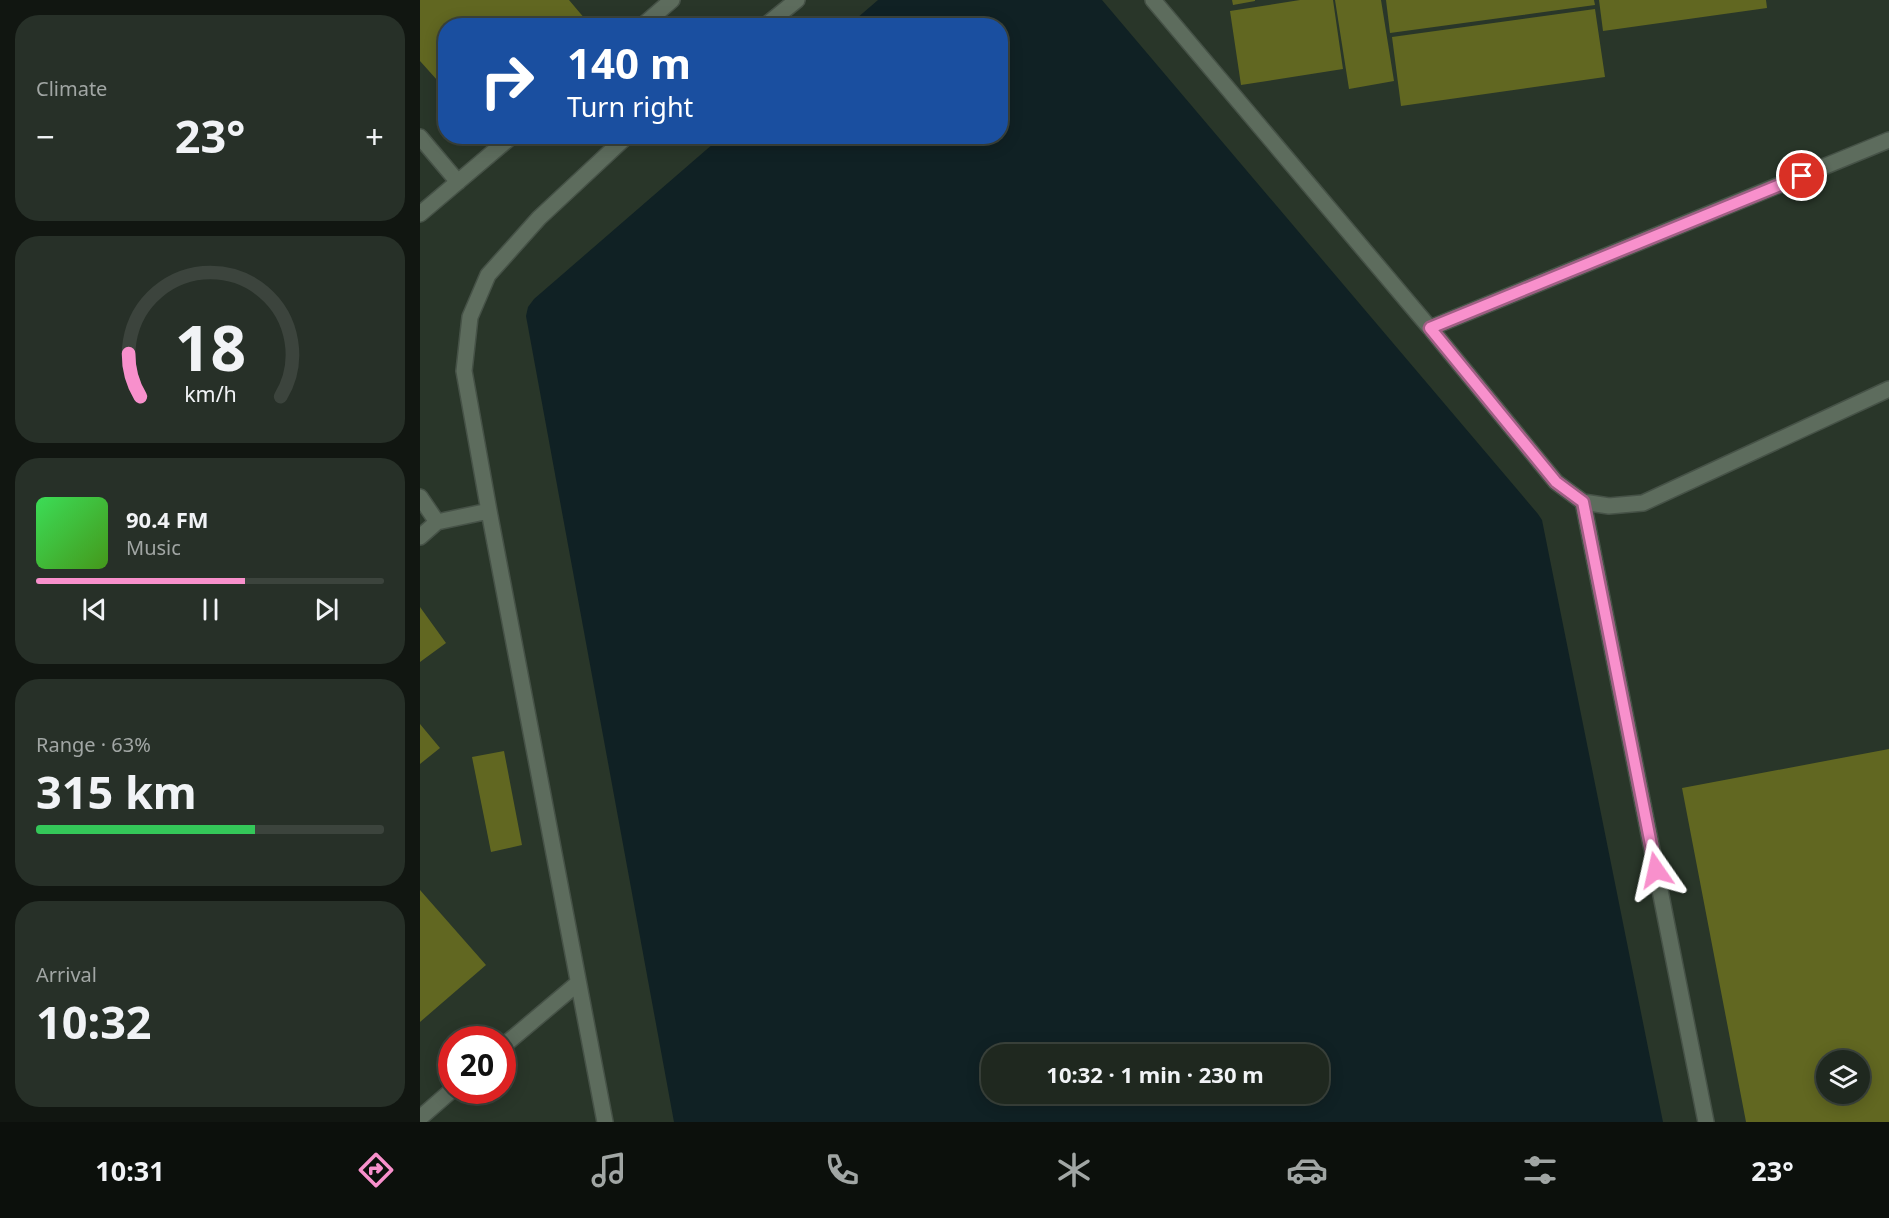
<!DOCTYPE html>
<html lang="en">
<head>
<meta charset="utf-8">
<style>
	body { margin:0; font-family:"Noto Sans",sans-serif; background:#273028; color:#f1f3f6; height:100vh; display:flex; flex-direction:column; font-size:22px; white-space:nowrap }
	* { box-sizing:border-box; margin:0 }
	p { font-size:20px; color:#a1a6a4 }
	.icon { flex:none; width:33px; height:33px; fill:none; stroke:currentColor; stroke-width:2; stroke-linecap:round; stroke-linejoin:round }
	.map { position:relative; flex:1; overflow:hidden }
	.details { display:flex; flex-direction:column; gap:15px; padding:15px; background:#111611; width:420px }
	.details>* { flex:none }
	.guide { position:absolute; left:18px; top:18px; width:570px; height:126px; border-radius:24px; box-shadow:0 3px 15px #0003,0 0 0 2px #3c443d; background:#1a4fa0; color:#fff; overflow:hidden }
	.controls { position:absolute; left:1396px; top:1050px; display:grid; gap:12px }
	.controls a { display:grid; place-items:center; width:54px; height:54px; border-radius:50%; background:#1f281f; box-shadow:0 3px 15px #0003,0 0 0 2px #3c443d; font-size:30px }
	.speed { position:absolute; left:18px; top:1026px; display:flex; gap:12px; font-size:30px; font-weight:700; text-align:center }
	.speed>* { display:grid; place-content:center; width:78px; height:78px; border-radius:50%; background:#1f281f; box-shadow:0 3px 15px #0003,0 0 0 2px #3c443d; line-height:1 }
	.speed .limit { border:9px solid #d22; background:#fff; color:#111 }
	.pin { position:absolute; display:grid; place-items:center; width:51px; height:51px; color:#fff; margin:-26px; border:3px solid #fff; border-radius:50%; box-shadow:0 2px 6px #0007 }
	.me { position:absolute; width:66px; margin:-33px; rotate:349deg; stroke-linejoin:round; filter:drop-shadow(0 0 4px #0008) }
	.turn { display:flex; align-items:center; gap:21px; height:126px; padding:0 30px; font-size:27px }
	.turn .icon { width:78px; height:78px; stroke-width:2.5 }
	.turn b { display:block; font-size:42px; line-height:51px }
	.big { font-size:45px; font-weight:700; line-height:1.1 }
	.details .widget { flex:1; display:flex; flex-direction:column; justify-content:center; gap:9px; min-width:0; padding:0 21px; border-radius:24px; background:#273028 }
	.details .dial { align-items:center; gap:0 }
	.dial svg { height:156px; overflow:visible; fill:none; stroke:#3c443d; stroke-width:7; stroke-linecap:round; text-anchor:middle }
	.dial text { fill:#f1f3f6; stroke:none }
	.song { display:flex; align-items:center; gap:18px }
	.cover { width:72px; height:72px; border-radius:9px; background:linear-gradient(135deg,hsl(130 70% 55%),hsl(100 70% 35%)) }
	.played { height:6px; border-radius:3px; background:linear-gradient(90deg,#f890cc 60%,#3c443d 60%) }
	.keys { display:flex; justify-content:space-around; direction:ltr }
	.heat { display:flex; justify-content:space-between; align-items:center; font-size:33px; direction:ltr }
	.charge { height:9px; border-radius:4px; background:linear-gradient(90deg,#34c759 63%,#3c443d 0) }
	.trip { position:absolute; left:561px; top:1044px; width:348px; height:60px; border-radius:24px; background:#1f281f; box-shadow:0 3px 15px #0003,0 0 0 2px #3c443d; font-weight:700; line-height:60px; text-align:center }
	.menu { display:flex; height:96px; justify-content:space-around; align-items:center; background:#0c100c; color:#a1a6a4 }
	.menu .icon { width:42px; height:42px }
	.menu .current { color:#f890cc }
	.menu b { font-size:27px; color:#f1f3f6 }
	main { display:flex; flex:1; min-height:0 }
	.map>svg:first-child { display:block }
</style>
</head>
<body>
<main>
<section class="details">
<div class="widget"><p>Climate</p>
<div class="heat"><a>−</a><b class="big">23°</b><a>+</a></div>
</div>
<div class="widget dial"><svg viewBox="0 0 100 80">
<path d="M14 69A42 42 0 1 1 86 69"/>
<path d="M14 69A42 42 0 0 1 8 47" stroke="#f890cc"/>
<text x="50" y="56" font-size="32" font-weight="700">18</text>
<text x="50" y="72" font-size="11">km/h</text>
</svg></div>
<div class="widget">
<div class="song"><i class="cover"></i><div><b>90.4 FM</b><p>Music</p></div></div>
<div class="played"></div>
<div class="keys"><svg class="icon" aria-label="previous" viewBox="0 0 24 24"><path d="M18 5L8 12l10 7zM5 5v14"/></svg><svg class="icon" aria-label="pause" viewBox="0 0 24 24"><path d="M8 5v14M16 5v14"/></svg><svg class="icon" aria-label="next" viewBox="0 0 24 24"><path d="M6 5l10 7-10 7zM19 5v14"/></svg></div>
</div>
<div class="widget"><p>Range · 63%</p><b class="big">315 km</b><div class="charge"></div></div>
<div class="widget"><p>Arrival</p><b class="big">10:32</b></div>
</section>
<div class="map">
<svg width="1469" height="1122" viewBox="0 0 1469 1122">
	<rect width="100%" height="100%" fill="#293629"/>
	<path fill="#102124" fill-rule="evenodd" d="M458,0H682L1118,514L1122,520L1243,1122H254L106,316L108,307L114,299L301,137L580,136V26L429,25ZM572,1054H898V1094H572Z"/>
	<path fill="#616721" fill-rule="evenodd" d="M0,0H149L171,26H26V90L0,61Z
		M812,0H835V1L813,5Z
		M880,0H913L923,69L821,85L810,11Z
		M915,0H961L974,81L929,89Z
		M966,0H1174L1175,5L970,33Z
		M1179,0H1346L1347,8L1183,31Z
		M1175,9L1185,77L981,106L972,37Z
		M0,607L26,643L0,662Z
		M0,724L20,748L0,764Z
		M1469,749V1122H1326L1262,788ZM1407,1060H1440V1094H1407Z
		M84,751L102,845L71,852L52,757Z
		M0,890L66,965L0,1022Z"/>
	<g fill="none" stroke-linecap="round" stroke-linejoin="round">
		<defs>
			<path id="minor" d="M733,0L1010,328L1136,482L1163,502L1189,506L1223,503L1469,389
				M222,26L252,0
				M345,26L377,0
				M0,137L38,182
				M0,214L92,136
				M1010,328L1469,140
				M0,497L17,522
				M1163,502L1286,1122
				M0,537L17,522L69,511
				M82,1047L158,983
				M0,1118L32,1090
				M185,1122L69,511L44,371L50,317L68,275L119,218L207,136"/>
		</defs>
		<use href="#minor" stroke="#465247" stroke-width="18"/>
		<use href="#minor" stroke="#5d6c5d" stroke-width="15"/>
	</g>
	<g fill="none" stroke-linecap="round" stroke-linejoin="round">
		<defs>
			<path id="route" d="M1236,870L1163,502L1136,482L1010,328L1382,176"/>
		</defs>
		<use href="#route" stroke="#a15e85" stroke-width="15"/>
		<use href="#route" stroke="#f890cc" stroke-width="10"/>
	</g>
</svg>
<div class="controls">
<a><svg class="icon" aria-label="layers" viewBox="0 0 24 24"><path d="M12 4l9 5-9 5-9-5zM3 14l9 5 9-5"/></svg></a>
</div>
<div class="speed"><div class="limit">20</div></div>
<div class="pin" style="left:1382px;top:176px;background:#d93025"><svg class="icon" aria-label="arrive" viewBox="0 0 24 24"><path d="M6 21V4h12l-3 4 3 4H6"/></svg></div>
<svg class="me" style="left:1236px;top:870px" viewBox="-20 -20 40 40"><path d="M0-17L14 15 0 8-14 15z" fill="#f890cc" stroke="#fff" stroke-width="4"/></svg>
<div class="trip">10:32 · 1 min · 230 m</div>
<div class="guide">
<div class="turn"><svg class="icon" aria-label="right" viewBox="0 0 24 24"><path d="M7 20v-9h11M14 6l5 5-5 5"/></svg><div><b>140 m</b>Turn right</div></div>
</div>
</div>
</main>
<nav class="menu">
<b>10:31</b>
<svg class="icon current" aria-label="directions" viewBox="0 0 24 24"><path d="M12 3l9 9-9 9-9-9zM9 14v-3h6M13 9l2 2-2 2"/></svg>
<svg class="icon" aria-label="music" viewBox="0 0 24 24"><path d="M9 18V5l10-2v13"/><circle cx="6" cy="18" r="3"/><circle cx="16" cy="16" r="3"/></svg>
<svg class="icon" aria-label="phone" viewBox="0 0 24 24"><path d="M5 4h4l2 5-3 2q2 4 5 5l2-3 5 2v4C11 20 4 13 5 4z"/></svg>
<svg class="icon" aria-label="climate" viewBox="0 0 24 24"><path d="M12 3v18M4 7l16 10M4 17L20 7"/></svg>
<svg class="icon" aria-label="car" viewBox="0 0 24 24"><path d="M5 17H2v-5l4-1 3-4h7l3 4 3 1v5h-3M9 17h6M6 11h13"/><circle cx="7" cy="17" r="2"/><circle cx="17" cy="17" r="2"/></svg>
<svg class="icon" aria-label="filters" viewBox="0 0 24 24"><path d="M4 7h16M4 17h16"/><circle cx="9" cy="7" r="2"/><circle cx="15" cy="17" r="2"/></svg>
<b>23°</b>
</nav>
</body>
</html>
